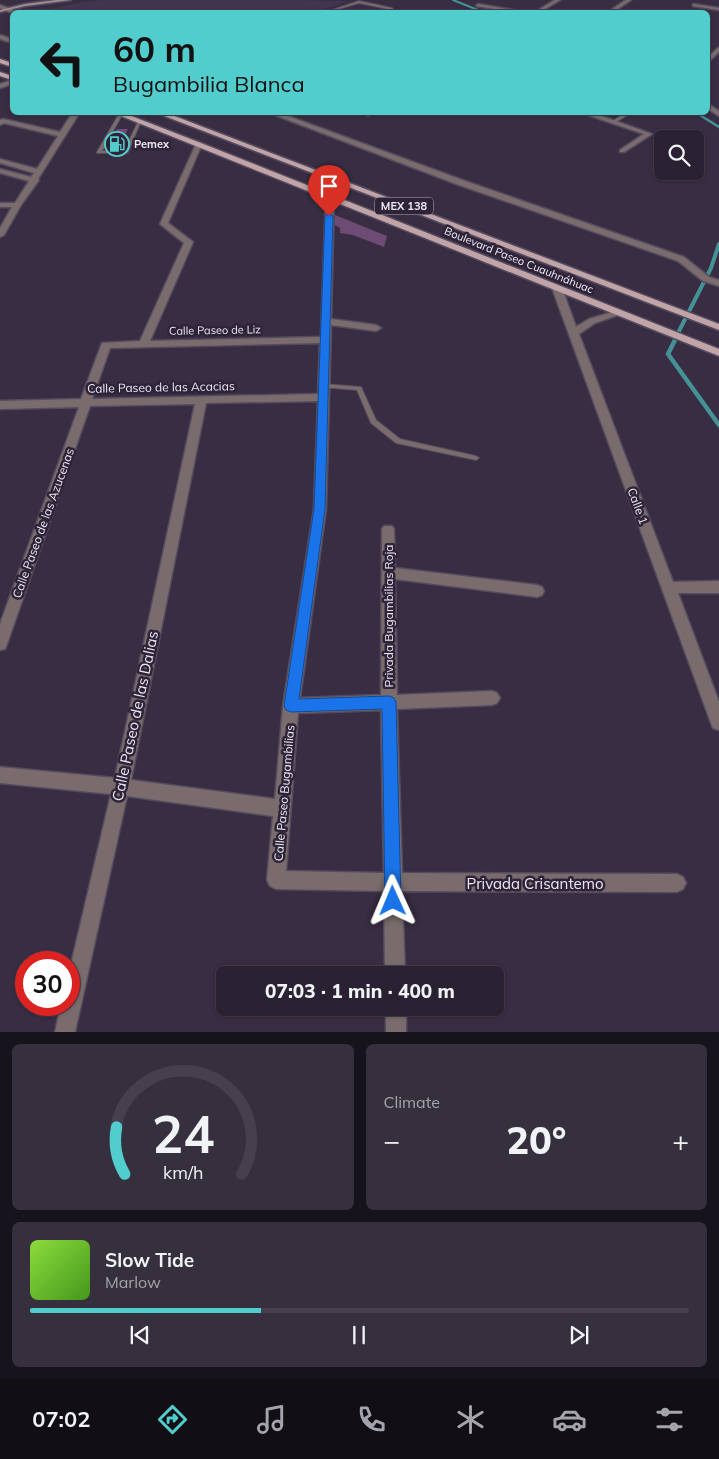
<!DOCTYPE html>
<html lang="en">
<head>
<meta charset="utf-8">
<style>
	body { margin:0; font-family:Mulish,sans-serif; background:#362f3e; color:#f1f3f6; height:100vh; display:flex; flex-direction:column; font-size:19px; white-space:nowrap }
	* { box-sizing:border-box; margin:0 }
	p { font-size:16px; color:#a5a4ac }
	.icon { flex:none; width:28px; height:28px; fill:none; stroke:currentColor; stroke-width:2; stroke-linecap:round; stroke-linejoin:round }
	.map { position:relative; height:1032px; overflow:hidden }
	.side { display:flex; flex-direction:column; gap:12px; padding:12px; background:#17131c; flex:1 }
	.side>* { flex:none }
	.hud { position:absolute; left:10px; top:10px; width:700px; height:105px; border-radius:8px; box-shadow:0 1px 4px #0004,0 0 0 1px #463f4d; background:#52cdce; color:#111; overflow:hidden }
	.buttons { position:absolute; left:654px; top:130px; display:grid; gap:10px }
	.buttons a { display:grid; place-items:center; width:50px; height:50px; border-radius:8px; background:#2a2232; box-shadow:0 1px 4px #0004,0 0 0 1px #463f4d; font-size:25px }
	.speed { position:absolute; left:15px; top:951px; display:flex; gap:10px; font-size:25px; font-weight:700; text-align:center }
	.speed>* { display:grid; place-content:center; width:65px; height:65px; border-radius:50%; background:#2a2232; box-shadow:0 1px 4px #0004,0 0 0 1px #463f4d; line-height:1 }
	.speed .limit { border:8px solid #d22; background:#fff; color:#111 }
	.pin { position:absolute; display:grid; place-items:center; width:42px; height:42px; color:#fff; margin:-51px -21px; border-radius:50% 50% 50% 0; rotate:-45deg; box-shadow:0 0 5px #0007 }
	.pin .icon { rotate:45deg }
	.me { position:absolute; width:55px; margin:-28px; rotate:359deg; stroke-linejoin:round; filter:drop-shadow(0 0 4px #0008) }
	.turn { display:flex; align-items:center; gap:18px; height:105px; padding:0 20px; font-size:22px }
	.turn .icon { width:65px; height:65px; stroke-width:2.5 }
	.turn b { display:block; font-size:35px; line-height:42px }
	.big { font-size:38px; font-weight:800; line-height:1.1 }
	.side .widget { flex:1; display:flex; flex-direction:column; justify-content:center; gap:8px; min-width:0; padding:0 18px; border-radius:8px; background:#362f3e }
	.side .dial { align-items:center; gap:0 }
	.dial svg { height:130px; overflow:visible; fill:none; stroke:#463f4d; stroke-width:7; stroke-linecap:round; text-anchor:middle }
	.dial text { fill:#f1f3f6; stroke:none }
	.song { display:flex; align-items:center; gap:15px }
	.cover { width:60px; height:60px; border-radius:8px; background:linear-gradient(135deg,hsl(90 70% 55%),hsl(100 70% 35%)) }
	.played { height:5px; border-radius:2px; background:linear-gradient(90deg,#52cdce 35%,#463f4d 35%) }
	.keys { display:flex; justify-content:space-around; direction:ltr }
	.heat { display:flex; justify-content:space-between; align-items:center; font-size:28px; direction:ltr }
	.side .tiles { flex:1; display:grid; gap:12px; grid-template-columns:1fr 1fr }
	.widget:last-child { grid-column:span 2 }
	.trip { position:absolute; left:216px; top:966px; width:288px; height:50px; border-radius:8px; background:#2a2232; box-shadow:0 1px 4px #0004,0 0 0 1px #463f4d; font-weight:800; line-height:50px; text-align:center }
	.menu { display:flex; height:80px; justify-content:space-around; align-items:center; background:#110e14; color:#a5a4ac }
	.menu .icon { width:35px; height:35px }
	.menu .on { color:#52cdce }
	.menu b { font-size:22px; color:#f1f3f6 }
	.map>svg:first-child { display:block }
</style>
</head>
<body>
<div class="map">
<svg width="719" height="1032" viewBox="0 0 719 1032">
	<rect width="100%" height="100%" fill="#382d42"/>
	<path fill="#42354f" d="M100,0H298L349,1L315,12H35L83,2Z"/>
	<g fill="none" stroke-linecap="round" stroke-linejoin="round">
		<path stroke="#449296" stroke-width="2" d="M453,0L483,12"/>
		<path stroke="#449296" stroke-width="2.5" d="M695,112L719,127"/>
		<path stroke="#449296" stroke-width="4" d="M675,339L711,268L719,244"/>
		<path stroke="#449296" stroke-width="4.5" d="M676,338L668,354L719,425"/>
	</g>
	<path fill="#6e4b74" d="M117,129H128L121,142H109Z
		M121,144L119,150L107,149L110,145Z
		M335,215L387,236L384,247L353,235L340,233V228L335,225Z"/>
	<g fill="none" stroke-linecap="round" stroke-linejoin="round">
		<defs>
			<path id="lane" d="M359,1L392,8L393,9L381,12V11L388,9L359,3L328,12H326Z
				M369,112H375L369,116H367V114Z
				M627,112H633L614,123L611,122Z
				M119,114L122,115L102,151H124L138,122L141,121L128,152L126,153H97V152Z
				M323,384L361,387L376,420L400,439L476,456L479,458L476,460L396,443L371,423L357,390L321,387L320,386Z"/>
			<path id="street" d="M555,0H560L540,12H535Z
				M626,0H631L613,12H608Z
				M478,4L519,11L521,12H513L476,6Z
				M693,4L719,8V10L693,6Z
				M0,5L16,11V12L12,13L0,8Z
				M0,35L12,39V43L0,39Z
				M719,47V52L708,62V57Z
				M12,80V84L0,88V84Z
				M708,104L719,111V116L708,109Z
				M73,112H80L38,179L39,180L21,205L4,235L0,237V228L12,207H0V203H15L29,181L0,173V169L31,177L34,173L0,163V159L37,169L58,136L4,123L0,125V120L3,119L60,132Z
				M267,112H277L465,181L684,257L709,277L719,280V286L703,281L678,261L459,185Z
				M579,112H590L652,134L624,152H620V150L644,134Z
				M199,142L202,144L168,223L193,242L150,341L321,337L326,198L330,196L334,198L331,319L376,325L381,328L376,331L331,325L326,509L300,698L381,695L382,529L384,526H392L394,529L395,568L537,585L542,587L544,591L542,595L537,597L395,579L397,695L492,691L497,693L500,698L497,703L492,705L397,709L402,873L677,874L683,877L686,883L683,889L677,892L402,891L405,975H385L384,891L276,889L270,886L267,880L273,816L127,796L75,1032H55L61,1005H69V973L111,794L0,783V767L115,778L195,404L90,406L7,644L5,649L0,650V624L79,407L0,409V401L81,399L102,343L140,341L184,243L160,224L196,144ZM320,343L318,394L92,399L110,348ZM318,401L314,509L283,706L275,799L131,780L206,403ZM381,710L384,873L286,871L298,713Z
				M557,285L562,288L576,327L589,319L619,310L624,313L595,323L579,334L673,582L719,581V593H678L719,702V730L713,728L711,723L552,288Z
				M386,1008H406V1032H386Z"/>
			<path id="secondary" d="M56,0H71L25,6L0,12V10L25,4Z"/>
			<path id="primary" d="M0,59L12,63V67L0,63Z
				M0,72L12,76V80L0,76Z
				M111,112H121L201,143L719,349V356Z
				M154,112H164L719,324V330Z"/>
		</defs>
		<use href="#lane" stroke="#554b5f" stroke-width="2"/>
		<use href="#street" stroke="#554b5f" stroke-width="3"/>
		<use href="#secondary" stroke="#554b5f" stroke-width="3"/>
		<use href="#primary" stroke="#554b5f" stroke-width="3"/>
		<use href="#lane" fill="#7a6c6d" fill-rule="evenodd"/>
		<use href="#street" fill="#7a6c6d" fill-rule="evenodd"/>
		<use href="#secondary" fill="#a18c8e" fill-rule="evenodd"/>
		<use href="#primary" fill="#c0a4a7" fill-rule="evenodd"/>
	</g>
	<path fill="#1a73e8" stroke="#114b97" d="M329,213L333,216L325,509L299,699L389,696L394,698L396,702L401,901L399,907L393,909L387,907L385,901L382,709L291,712L286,710L284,706L314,509L325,216Z"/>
	<defs>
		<symbol id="fuel-ring" viewBox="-11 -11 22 22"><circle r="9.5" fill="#2e2438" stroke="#52cdce" stroke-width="1.5"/><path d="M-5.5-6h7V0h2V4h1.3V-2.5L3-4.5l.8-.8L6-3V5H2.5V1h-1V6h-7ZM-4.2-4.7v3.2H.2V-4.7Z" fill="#52cdce"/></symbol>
	</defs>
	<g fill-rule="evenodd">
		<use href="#fuel-ring" x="103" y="130" width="28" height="28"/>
	</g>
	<g text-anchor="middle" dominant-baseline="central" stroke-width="5" stroke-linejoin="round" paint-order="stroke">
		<g font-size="11" font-weight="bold" fill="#eee8f5" stroke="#2e2438" text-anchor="start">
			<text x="134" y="144">Pemex</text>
		</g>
		<rect fill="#2e2438" stroke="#b4adbc" stroke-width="1" x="375" y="197.5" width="58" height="17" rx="4"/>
		<g font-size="11" font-weight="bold" fill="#eee8f5">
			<text x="404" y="206">MEX 138</text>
		</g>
		<g font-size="11" fill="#eee8f5" stroke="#2e2438">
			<text transform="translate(519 260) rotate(22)">Boulevard Paseo Cuauhnáhuac</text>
			<text transform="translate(215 330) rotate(-1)">Calle Paseo de Liz</text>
		</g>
		<g font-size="12" fill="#eee8f5" stroke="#2e2438">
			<text transform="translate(161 387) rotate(-1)">Calle Paseo de las Acacias</text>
			<text transform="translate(638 506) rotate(70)">Calle 1</text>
			<text transform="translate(43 523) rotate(-70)">Calle Paseo de las Azucenas</text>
			<text transform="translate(388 616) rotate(-90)">Privada Bugambilias Roja</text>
			<text transform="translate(284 793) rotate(-85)">Calle Paseo Bugambilias</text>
		</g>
		<g font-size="15" fill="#eee8f5" stroke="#2e2438">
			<text transform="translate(135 716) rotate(-78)">Calle Paseo de las Dalias</text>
			<text x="535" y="883">Privada Crisantemo</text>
		</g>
	</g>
</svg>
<div class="buttons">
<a><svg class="icon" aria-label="search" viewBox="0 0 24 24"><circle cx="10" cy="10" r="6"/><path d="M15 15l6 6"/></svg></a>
</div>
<div class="speed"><div class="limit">30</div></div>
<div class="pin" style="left:329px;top:216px;background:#d93025"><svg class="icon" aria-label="arrive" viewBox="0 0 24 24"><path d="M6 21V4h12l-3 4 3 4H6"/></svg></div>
<svg class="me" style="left:393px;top:901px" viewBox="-20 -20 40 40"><path d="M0-17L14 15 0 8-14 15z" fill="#1a73e8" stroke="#fff" stroke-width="4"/></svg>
<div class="trip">07:03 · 1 min · 400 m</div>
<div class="hud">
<div class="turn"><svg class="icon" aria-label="left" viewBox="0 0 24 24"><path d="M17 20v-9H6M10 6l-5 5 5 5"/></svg><div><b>60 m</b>Bugambilia Blanca</div></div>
</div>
</div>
<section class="side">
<div class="tiles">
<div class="widget dial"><svg viewBox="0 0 100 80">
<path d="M14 69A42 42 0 1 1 86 69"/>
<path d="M14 69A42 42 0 0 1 9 40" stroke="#52cdce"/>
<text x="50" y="56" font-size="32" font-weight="700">24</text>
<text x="50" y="72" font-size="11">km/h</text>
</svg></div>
<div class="widget"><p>Climate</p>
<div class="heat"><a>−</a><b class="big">20°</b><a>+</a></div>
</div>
<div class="widget">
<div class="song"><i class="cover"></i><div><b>Slow Tide</b><p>Marlow</p></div></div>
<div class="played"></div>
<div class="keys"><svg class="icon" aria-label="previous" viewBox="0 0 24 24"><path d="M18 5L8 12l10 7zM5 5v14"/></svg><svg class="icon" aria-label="pause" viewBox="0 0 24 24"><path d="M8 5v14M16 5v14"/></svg><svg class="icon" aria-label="next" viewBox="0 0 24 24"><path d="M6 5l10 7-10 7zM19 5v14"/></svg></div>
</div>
</div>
</section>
<nav class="menu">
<b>07:02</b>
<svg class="icon on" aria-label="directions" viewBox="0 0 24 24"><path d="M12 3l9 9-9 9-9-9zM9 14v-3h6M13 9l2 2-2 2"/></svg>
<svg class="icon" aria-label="music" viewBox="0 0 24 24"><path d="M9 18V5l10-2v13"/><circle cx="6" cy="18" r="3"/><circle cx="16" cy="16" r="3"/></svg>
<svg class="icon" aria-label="phone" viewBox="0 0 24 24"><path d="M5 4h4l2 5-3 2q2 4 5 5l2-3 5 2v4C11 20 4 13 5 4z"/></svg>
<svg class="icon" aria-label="climate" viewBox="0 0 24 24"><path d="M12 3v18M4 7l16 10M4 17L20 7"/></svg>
<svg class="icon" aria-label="car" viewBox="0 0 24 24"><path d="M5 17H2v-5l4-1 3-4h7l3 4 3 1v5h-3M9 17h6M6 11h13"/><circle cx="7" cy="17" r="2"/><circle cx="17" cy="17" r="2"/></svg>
<svg class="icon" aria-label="filters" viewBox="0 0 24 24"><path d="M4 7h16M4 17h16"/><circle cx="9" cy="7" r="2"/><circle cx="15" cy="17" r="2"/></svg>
</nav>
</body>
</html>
